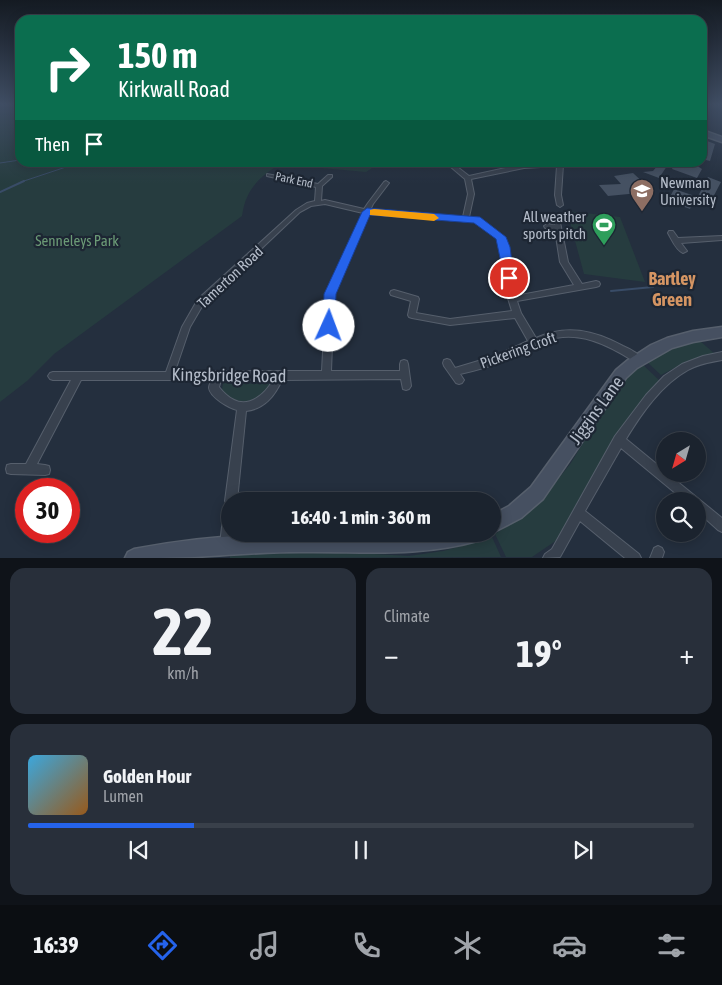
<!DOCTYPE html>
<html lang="en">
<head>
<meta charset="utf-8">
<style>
	body { margin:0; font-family:"Asap Condensed",sans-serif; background:#282f3a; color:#f1f3f6; height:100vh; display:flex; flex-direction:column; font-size:19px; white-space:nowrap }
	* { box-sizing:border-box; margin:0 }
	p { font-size:16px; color:#a0a4aa }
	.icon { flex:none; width:28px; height:28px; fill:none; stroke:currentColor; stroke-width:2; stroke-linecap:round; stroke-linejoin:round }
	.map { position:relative; height:558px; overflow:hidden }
	.drawer { display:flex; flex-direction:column; gap:10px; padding:10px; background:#0f1319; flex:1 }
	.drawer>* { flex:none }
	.guide { position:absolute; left:15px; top:15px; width:692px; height:152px; border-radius:15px; box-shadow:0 2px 12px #0003,0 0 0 1px #39404a; background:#0b6e4f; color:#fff; overflow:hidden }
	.needle { width:32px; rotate:217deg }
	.fabs { position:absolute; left:656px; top:432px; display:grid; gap:10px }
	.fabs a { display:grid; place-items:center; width:50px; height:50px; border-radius:50%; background:#1b232e; box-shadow:0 2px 12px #0003,0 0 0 1px #39404a; font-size:25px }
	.speed { position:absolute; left:15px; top:478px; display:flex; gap:10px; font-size:25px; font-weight:700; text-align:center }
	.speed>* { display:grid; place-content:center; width:65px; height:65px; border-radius:50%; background:#1b232e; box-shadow:0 2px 12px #0003,0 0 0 1px #39404a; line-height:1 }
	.speed .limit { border:8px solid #d22; background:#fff; color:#111 }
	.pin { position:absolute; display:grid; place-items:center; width:42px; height:42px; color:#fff; margin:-21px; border:2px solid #fff; border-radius:50%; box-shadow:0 1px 5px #0007 }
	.me { position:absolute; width:55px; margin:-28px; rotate:2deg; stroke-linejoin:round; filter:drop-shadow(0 0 4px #0008) }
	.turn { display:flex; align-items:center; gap:18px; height:105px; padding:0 20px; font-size:22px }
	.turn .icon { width:65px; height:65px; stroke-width:2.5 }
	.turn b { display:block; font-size:35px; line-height:42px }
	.then { display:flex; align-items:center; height:48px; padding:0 20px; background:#0003; gap:10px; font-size:19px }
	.big { font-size:38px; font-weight:700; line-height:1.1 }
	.drawer .tile { flex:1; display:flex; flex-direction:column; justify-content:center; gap:8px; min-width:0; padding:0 18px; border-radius:15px; background:#282f3a }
	.drawer .dial { align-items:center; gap:0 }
	.dial b { font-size:65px; line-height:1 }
	.song { display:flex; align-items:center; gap:15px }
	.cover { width:60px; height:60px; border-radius:8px; background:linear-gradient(135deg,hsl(200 70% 55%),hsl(30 70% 35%)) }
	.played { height:5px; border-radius:2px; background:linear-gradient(90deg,#2563eb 25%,#39404a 25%) }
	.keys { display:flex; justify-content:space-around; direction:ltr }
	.heat { display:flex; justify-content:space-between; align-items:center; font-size:28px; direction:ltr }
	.drawer .tiles { flex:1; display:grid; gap:10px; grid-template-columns:1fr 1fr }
	.tile:last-child { grid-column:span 2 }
	.trip { position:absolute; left:221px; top:492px; width:280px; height:50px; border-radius:25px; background:#1b232e; box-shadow:0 2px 12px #0003,0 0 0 1px #39404a; font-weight:700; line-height:50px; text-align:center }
	.dock { display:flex; height:80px; justify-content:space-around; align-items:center; background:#0b0e12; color:#a0a4aa }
	.dock .icon { width:35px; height:35px }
	.dock .on { color:#2563eb }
	.dock b { font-size:22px; color:#f1f3f6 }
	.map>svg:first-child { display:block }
</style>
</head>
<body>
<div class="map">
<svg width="722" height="558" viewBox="0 0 722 558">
	<rect width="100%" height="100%" fill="#242f3e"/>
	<path fill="#263c3f" d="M0,105H20V162L281,163C259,178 246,188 242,216L54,354L27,381L0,402Z
		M303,163H302H380L366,172L310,167Z
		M567,211L620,217L645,282L584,274Z
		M699,340L715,354L684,363L661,375L647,362L667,351Z
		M641,363L660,381L631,414L616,435L557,540L532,557H506L495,534L539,503L571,463L610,398Z
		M223,383L269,384C264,405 239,404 225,396L222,390Z
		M492,537L501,557L230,558V552L324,551L409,556L443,551Z"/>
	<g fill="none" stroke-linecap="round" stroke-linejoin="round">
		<path stroke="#394c67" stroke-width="1" d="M0,163L20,160
			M21,182L81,162"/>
		<path stroke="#394c67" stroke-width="2" d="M0,192L24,181
			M611,291L653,287"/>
	</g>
	<path fill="#455162" d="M702,139L715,144L710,161L702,159Z
		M675,162H691L702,169L697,178L672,169Z
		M659,164L667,166L659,178L643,172L653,171Z
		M633,173L647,186L633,187L639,193L608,196L599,185L621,184L614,176Z
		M708,177L721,182L709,205L696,200Z
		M674,189L695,196L690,209L668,201Z"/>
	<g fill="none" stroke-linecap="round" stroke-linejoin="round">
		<defs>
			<path id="street" d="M445,162H451L469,176L524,164L577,162V164L563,165L561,195L563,205L560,207L557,205L555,195L557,166L524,168L471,179L474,194L469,217L478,218L504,237L508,247L515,296L574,285L560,262L555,230L545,228L544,226L547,224L555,225L554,219L555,217H559L568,262L582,284L596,281L599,282L600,284L599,286L596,287L517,301L521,313L536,338C566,324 594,330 623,346C630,349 638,353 642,359L641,362L638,363L635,362C608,345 577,329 546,341C535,345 525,352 515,357C497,364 479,370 460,374L464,380L462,383L459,384L456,383L444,366L443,363L444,360L447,359L450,360L455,368L495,356L528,341L515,318L450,325L412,318L409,317L408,315L411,301L391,295L390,293L391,291L394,290L418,297L419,299L416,313L450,319L512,311L506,292L502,247L498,238L474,222L369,214L334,294L331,371H400V364L401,361L404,360L407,361L408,364L411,386L409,389L406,390L403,389L401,379L282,380C275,395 265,409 246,411L237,501H230V534H233L232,545L230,549L226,551L222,549L220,545L224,508L227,504L225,501L237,410C229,408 210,397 209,388C209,385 211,382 211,380H81L37,464L45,465L49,466L50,470L49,474L45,475L11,474L7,473L6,469L7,465L11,464H26L71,380H53L50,379L48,376L50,373L53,372H166L182,327L198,299L296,210L307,203L315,201L316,187L267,176V174L318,184L328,175H332V177L322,186L321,201L325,200L364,209L368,203L384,182L386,181L389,183L373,204L370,210L463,217L468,194L465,179ZM325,204L363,213L326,294L322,371H175L190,327L204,303L300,212L311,206ZM221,380H273C266,393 250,408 234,400C228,397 223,392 219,387Z
				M669,231H673L678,238L722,236V240L681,243L687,251L683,253C676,250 672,240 668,233Z
				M722,352V360C711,362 698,364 688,370C661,385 642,413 626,439L665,471V474H668L722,518V532L718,530L698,512V501H685L621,448L585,511L639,554L641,558H625L580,521L560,557L543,558L545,554L552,549L615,436L646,395L664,376L682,364L703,356Z
				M658,546L662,548L664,552L662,558H650L654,548Z"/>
			<path id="secondary" d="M702,130L722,137V142L702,135Z
				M722,327V337L693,342L672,348L637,368L626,378L543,499L521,518L492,533V515L509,506L531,487L616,370L628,360L651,345L667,338L693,331Z
				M448,534H484L481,540C418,558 365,551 300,552C265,552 229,555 194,557C171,558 148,558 125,558L128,552L134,549C191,538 250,533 308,534C355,535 402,543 448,534Z"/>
		</defs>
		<use href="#street" stroke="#565f6c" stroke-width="2"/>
		<use href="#secondary" stroke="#565f6c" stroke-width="3"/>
		<use href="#street" fill="#38414e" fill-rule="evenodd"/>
		<use href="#secondary" fill="#465061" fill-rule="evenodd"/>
	</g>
	<linearGradient id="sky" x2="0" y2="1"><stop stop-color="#141a22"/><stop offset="0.57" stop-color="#3f4d63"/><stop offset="1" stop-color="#3f4d63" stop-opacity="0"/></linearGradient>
	<rect width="722" height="183" fill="url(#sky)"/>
	<path fill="#2563eb" stroke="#184099" d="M367,208L480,217L506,237L510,247L514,278L509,282L505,281L496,239L474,223L370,215L336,294L335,326L329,332L325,330L323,326L324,294L362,212Z"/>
	<path fill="#f59e0b" d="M374,209L434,214L439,218L434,221L370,215V210Z"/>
	<defs>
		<symbol id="university-pin" viewBox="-11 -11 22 30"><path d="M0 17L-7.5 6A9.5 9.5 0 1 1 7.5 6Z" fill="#8d6e63" stroke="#1d2633"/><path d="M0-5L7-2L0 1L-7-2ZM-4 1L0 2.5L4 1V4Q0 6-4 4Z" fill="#fff"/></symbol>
		<symbol id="stadium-pin" viewBox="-11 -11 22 30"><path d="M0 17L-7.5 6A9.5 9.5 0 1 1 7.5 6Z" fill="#2e9e5b" stroke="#1d2633"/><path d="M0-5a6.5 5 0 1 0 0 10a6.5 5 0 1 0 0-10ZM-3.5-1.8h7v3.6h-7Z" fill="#fff"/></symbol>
	</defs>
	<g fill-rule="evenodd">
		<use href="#university-pin" x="628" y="177" width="28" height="38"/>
		<use href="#stadium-pin" x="590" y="211" width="28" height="38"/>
	</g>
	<g text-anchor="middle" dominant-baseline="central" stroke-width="4.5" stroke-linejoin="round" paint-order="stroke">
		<g font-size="12" fill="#b4bcc9" stroke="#1d2633">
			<text transform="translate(294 180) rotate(12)">Park End</text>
		</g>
		<g font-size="15" fill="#b4bcc9" stroke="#1d2633" text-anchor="start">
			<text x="660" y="182">Newman<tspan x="660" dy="17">University</tspan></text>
			<text x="586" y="216" text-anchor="end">All weather<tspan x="586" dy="17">sports pitch</tspan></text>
		</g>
		<g font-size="15" fill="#6b9a76" stroke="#1d2633">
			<text x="77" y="240">Senneleys Park</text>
		</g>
		<g font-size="15" fill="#b4bcc9" stroke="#1d2633">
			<text transform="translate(230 277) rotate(-43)">Tamerton Road</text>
			<text transform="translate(518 350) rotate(-20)">Pickering Croft</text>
		</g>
		<g font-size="18" font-weight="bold" fill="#d59563" stroke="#1d2633">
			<text x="672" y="278">Bartley<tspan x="672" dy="21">Green</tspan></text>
		</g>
		<g font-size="18" fill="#b4bcc9" stroke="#1d2633">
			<text transform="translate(229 375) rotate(1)">Kingsbridge Road</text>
			<text transform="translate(596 410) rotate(-54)">Jiggins Lane</text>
		</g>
	</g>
</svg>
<div class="fabs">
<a><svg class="needle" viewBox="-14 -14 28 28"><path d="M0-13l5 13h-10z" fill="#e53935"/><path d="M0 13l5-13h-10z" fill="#a0a4aa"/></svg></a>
<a><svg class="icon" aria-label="search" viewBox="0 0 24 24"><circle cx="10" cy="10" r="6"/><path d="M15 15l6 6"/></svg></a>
</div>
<div class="speed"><div class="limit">30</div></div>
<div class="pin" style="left:509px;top:278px;background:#d93025"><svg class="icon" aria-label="arrive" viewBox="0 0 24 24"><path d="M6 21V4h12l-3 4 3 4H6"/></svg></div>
<svg class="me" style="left:329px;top:326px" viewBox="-20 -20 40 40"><circle r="19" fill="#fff"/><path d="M0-13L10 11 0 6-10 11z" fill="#2563eb"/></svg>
<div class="trip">16:40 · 1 min · 360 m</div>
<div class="guide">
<div class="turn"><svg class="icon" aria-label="right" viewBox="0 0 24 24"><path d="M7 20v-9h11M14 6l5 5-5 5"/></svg><div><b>150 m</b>Kirkwall Road</div></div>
<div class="then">Then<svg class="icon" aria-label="arrive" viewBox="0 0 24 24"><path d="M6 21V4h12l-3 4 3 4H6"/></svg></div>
</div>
</div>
<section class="drawer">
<div class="tiles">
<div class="tile dial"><b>22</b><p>km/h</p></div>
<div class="tile"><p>Climate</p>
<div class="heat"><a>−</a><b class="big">19°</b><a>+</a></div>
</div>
<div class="tile">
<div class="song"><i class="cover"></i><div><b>Golden Hour</b><p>Lumen</p></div></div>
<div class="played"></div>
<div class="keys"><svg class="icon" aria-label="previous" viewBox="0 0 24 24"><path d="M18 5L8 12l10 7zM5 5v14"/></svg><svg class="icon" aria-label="pause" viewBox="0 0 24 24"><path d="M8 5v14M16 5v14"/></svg><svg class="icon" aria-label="next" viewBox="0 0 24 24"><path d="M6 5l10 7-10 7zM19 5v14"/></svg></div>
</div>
</div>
</section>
<nav class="dock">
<b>16:39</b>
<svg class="icon on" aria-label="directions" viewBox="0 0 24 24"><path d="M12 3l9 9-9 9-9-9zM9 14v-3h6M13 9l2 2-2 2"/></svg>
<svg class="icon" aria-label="music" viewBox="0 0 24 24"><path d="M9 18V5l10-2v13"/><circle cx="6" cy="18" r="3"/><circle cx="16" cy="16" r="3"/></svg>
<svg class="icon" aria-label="phone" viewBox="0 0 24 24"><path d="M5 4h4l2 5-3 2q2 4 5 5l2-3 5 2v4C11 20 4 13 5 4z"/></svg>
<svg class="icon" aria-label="climate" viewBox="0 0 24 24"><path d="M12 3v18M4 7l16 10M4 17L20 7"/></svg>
<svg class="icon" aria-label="car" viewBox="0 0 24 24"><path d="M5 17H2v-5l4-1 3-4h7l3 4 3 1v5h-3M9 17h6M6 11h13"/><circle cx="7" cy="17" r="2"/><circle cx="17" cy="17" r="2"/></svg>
<svg class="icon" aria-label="filters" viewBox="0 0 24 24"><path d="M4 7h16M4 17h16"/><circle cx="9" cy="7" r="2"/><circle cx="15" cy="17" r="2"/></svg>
</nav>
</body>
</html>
